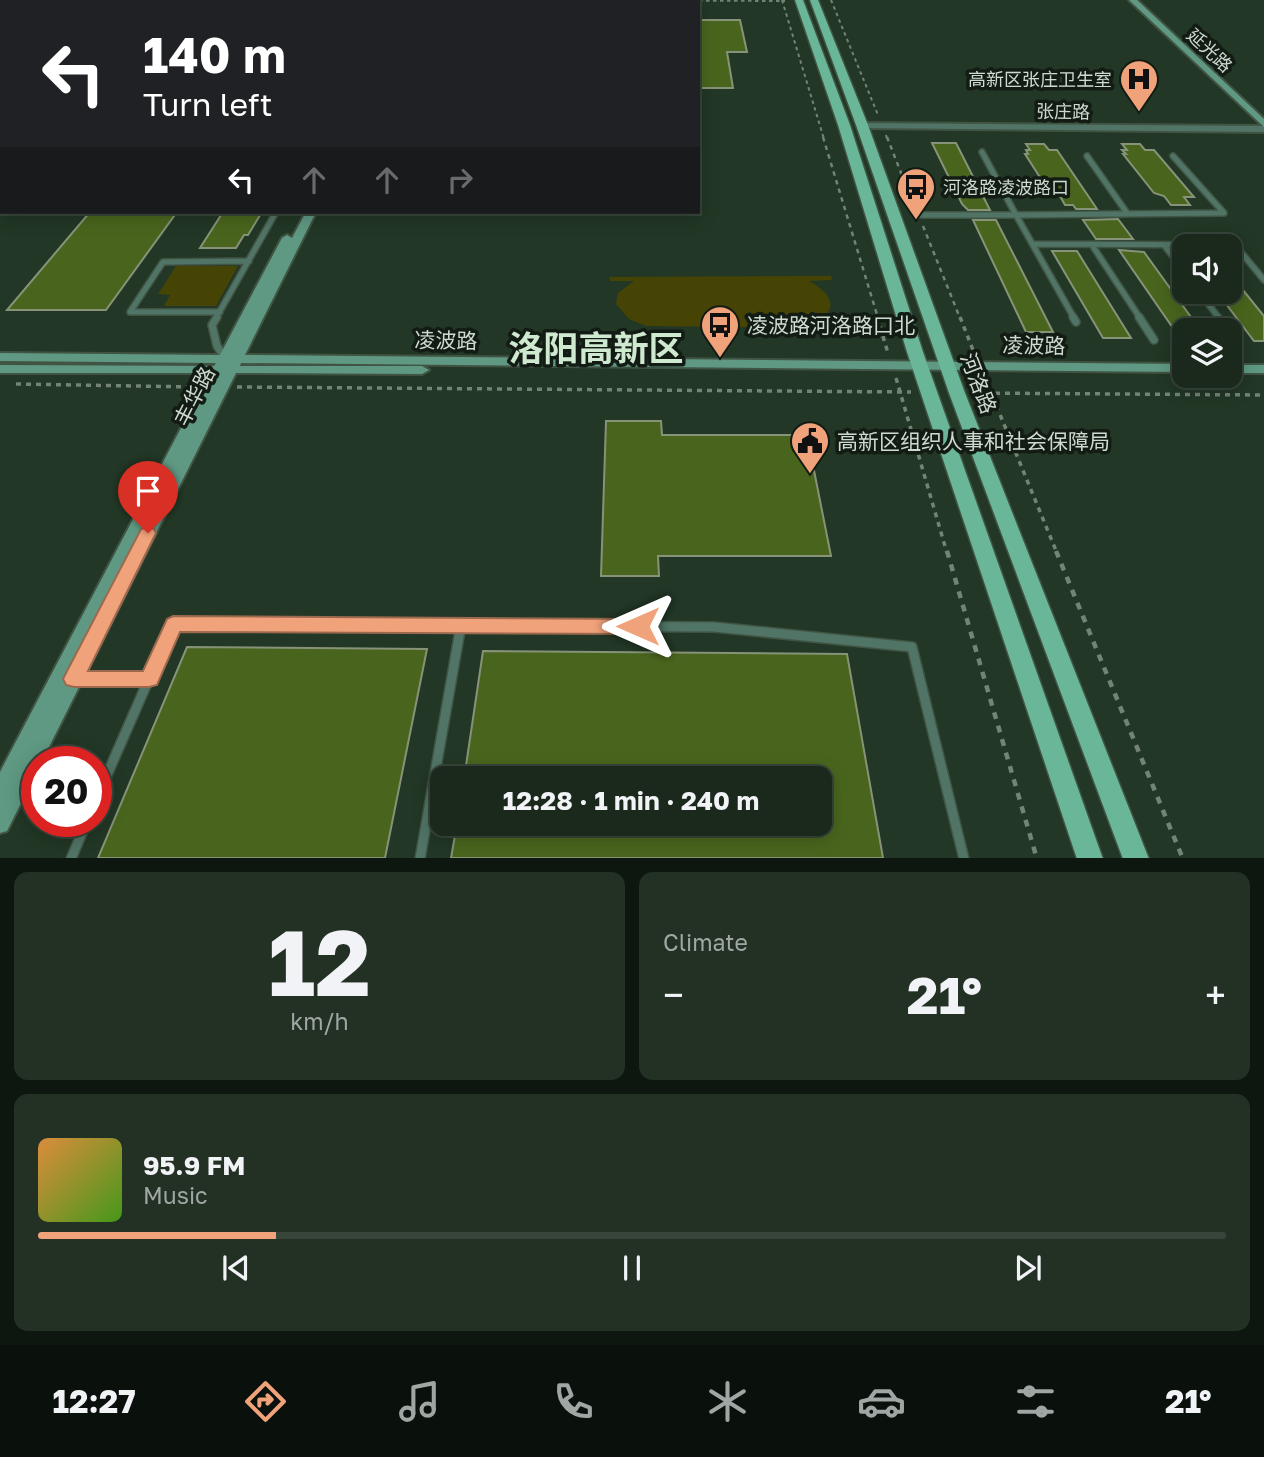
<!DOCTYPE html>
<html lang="en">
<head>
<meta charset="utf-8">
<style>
	body { margin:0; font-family:"Golos Text","Noto Sans SC",sans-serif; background:#233125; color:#f1f3f6; height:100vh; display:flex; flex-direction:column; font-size:26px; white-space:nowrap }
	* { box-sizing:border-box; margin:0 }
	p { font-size:23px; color:#9fa6a3 }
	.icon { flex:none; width:38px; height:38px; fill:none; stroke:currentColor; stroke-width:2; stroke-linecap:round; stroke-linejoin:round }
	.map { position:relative; height:858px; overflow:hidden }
	.details { display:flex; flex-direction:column; gap:14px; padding:14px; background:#0e170f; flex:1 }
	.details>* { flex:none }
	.banner { position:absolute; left:0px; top:0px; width:700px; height:214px; box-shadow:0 4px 18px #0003,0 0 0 2px #38453b; background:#202124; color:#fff; overflow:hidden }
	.controls { position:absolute; left:1172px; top:234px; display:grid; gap:14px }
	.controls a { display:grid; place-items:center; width:70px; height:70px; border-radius:14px; background:#1a291c; box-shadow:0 4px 18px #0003,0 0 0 2px #38453b; font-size:35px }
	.speed { position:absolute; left:21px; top:746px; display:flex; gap:14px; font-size:35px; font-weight:700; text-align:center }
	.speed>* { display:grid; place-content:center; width:91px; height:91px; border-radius:50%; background:#1a291c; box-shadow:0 4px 18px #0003,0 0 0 2px #38453b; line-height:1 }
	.speed .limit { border:10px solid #d22; background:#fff; color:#111 }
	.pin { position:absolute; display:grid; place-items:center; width:60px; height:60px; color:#fff; margin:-72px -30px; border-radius:50% 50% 50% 0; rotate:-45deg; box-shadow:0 0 7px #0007 }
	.pin .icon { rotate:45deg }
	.me { position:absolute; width:77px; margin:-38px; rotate:270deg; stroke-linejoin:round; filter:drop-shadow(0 0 5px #0008) }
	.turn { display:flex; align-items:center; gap:24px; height:147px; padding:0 28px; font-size:32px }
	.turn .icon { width:91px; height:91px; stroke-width:2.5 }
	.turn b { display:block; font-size:49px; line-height:60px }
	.lanes { display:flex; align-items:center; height:66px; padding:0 28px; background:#0003; justify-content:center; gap:35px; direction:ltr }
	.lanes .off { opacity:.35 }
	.big { font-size:52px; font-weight:700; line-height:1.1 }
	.details .card { flex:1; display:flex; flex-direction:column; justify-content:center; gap:10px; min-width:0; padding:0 24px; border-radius:14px; background:#233125 }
	.details .dial { align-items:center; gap:0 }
	.dial b { font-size:91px; line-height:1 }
	.song { display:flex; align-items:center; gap:21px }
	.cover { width:84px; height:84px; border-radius:10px; background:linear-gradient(135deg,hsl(30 70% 55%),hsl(100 70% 35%)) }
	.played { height:7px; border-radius:4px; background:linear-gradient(90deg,#f0a27a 20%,#38453b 20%) }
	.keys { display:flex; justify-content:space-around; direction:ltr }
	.heat { display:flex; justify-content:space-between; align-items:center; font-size:38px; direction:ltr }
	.details .tiles { flex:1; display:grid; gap:14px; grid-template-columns:1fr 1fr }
	.card:last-child { grid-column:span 2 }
	.trip { position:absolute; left:430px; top:766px; width:402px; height:70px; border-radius:14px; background:#1a291c; box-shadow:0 4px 18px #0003,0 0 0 2px #38453b; font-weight:700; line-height:70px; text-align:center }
	.tabs { display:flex; height:112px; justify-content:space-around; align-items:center; background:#0a100b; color:#9fa6a3 }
	.tabs .icon { width:49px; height:49px }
	.tabs .active { color:#f0a27a }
	.tabs b { font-size:32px; color:#f1f3f6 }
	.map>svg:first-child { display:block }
</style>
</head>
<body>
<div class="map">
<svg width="1264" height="859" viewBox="0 0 1264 859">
	<rect width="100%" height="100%" fill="#223725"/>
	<path fill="#464405" d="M176,266H238L216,306H164L170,295L158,294Z
		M831,276L832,280L809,281C849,303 827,324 792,328L646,326L629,319L616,304L618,293L634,281H610L609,277Z"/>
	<path fill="#49651d" stroke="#879378" stroke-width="2" d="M698,20H740L747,52H727L733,88H698Z
		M932,143H956L990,210H968L962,204Z
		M1026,144H1044L1049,150H1057L1097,209H1076L1073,205H1065L1060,196L1050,193L1025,154H1028L1026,150H1030Z
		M1122,144H1140L1145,150H1154L1194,197H1184L1190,205H1171L1164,196L1154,193L1123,154H1126L1122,150H1127Z
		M90,212H177L106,310H7Z
		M223,212H262L248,235H244L236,248H200Z
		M1118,219L1133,239H1096L1083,220Z
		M973,220H996L1053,332H1026Z
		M1119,250L1144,252L1201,331H1175Z
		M1052,251H1077L1131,338H1103Z
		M1230,274L1264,316V341H1254L1217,292H1230Z
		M606,421H661L662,435H807L831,556H658L659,576H601Z
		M187,647L427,649L385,858H98Z
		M483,651L847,654L883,858H451L457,824H821V779H464Z"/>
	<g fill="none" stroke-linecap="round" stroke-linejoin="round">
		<defs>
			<path id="lane-far2" d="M982,152L1016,215L1224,213L1173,156
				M1087,156L1127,213
				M918,215H1016L1074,318
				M1033,244L1235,245L1264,280
				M1092,245L1140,318
				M1164,245L1185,272
				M1199,292L1219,318
				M220,312H130L163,262L249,261
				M216,318L276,212"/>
			<path id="lane-far1" d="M217,317L212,325L217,346L225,358
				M1073,317L1076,322
				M1139,317L1154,340
				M1217,317L1228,331
				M1230,334L1234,339"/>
			<path id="lane" d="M76,679H149
				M96,800L173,624L714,627L912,647L964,859
				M71,859L87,821
				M420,859L461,625"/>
			<path id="street" d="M859,123L1264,126V132L862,128L857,125Z"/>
			<path id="secondary" d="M23,0H31L22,2Z
				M37,0H45L36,2Z
				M411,0H419L411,2Z
				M1129,0H1137L1264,119V127Z
				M0,27H2L0,33Z
				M306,212H316L245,355L1185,364V372L241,363L240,366H422L429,370L422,374L236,373L42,761H37V771L7,831L0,833V772L210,373H0V365L214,366L216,363L0,361V353L220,355L282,238L287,235L292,238Z
				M1230,365H1264V373H1230Z"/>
			<path id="primary" d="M795,0H803L850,125L923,352L1103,859H1077L907,352L838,125Z
				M810,0H818L868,125L965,393L1149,859H1123L949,393L856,125Z"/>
		</defs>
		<use href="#lane-far2" stroke="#415444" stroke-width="8"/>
		<use href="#lane-far1" stroke="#415444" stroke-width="10"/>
		<use href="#lane" stroke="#415444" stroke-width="12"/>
		<use href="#street" stroke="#415444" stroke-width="4"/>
		<use href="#secondary" stroke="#415444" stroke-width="4"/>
		<use href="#primary" stroke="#415444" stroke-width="3"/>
		<path stroke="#738375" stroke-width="2" stroke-dasharray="3.5 3.5" stroke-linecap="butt" d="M538,0L785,1
			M782,0L824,139
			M831,0L878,115
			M0,12L2,10
			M886,135L887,139"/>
		<path stroke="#738375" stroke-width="2.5" stroke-dasharray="4.5 4.5" stroke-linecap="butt" d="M823,137L878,318
			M887,137L914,206
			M923,226L960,318"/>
		<path stroke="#738375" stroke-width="3.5" stroke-dasharray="5 5" stroke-linecap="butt" d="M877,317L888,353
			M960,317L975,355
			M896,378L947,553
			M985,378L1057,553
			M16,384L194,387
			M237,387L911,392
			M975,393L1264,395"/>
		<path stroke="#738375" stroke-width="4.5" stroke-dasharray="7 7" stroke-linecap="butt" d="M947,551L1037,859
			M1056,551L1183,859"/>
		<use href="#lane-far2" stroke="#507466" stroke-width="5"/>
		<use href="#lane-far1" stroke="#507466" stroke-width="7"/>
		<use href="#lane" stroke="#507466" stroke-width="9"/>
		<use href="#street" fill="#507466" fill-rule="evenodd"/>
		<use href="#secondary" fill="#5f9983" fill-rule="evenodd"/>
		<use href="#primary" fill="#69b699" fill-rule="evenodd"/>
	</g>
	<path fill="#f0a27a" stroke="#9c694f" stroke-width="2" d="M148,527L154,529L156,533L88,671H143L167,619L173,616L638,619L645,621L647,626L645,632L638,634L180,632L157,685L149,687H74L66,685L63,679L66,673L139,533L141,529Z"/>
	<defs>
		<symbol id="hospital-pin" viewBox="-11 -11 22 30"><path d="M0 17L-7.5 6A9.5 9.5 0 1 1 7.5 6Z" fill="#f0a27a" stroke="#131c14"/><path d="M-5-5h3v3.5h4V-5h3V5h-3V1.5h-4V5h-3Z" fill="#111"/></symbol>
		<symbol id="bus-pin" viewBox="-11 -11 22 30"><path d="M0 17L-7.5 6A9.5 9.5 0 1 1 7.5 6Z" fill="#f0a27a" stroke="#131c14"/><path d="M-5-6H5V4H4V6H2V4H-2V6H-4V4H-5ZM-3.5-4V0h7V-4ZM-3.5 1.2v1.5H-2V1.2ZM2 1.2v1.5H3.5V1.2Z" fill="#111"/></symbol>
		<symbol id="civic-pin" viewBox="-11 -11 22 30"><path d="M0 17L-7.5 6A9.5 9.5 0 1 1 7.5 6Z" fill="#f0a27a" stroke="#131c14"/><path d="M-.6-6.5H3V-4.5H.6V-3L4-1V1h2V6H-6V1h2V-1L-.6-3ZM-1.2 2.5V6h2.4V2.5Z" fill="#111"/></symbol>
	</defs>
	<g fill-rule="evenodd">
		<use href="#hospital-pin" x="1117" y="57" width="44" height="60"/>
		<use href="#bus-pin" x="894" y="165" width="44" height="60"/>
		<use href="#bus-pin" x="698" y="303" width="44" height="60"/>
		<use href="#civic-pin" x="788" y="419" width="44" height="60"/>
	</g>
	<g text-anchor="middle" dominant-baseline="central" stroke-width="7" stroke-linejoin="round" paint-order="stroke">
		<g font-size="18" fill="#cedacf" stroke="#131c14">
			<text transform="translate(1210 50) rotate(43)">延光路</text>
			<text transform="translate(1063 111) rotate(1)">张庄路</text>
		</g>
		<g font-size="18" fill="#cedacf" stroke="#131c14" text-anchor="end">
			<text x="1112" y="79">高新区张庄卫生室</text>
			<text x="943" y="187" text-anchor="start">河洛路凌波路口</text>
		</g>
		<g font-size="21" fill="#cedacf" stroke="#131c14" text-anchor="start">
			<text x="747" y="325">凌波路河洛路口北</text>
			<text x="837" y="441">高新区组织人事和社会保障局</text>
		</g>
		<g font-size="21" fill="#cedacf" stroke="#131c14">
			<text transform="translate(446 340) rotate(1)">凌波路</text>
			<text transform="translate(1034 345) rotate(1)">凌波路</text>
			<text transform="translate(979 383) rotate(69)">河洛路</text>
			<text transform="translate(194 396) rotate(-63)">丰华路</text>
		</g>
		<g font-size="35" font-weight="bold" fill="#cfe9d1" stroke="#131c14">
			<text x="596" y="348">洛阳高新区</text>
		</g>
	</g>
</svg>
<div class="controls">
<a><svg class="icon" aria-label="sound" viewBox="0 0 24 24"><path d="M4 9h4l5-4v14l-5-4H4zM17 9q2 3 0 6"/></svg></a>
<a><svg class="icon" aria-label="layers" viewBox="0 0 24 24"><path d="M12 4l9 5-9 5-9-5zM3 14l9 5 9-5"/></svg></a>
</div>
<div class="speed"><div class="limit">20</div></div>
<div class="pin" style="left:148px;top:533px;background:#d93025"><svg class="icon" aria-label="arrive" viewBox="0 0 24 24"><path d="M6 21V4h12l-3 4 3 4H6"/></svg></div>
<svg class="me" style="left:638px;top:626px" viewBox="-20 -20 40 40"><path d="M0-17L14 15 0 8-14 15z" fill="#f0a27a" stroke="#fff" stroke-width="4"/></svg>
<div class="trip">12:28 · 1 min · 240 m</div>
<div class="banner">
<div class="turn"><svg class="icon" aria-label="left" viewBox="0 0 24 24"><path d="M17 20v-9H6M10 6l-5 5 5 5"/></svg><div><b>140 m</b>Turn left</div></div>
<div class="lanes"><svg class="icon" aria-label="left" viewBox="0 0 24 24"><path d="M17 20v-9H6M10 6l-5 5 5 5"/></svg><svg class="icon off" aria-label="ahead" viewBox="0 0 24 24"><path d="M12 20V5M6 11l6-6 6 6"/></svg><svg class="icon off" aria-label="ahead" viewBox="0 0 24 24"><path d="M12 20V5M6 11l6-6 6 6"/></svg><svg class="icon off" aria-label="right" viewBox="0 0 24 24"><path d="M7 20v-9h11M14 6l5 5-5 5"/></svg></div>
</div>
</div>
<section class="details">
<div class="tiles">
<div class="card dial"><b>12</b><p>km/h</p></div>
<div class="card"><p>Climate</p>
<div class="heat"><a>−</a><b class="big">21°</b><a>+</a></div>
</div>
<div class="card">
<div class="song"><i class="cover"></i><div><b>95.9 FM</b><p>Music</p></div></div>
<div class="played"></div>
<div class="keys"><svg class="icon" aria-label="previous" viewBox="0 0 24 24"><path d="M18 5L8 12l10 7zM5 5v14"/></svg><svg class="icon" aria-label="pause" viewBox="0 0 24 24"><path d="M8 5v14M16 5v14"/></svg><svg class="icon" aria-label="next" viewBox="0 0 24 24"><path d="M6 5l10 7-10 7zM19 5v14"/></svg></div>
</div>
</div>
</section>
<nav class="tabs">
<b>12:27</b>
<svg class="icon active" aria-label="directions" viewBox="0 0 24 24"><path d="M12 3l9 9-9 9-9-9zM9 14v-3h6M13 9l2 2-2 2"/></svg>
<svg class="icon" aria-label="music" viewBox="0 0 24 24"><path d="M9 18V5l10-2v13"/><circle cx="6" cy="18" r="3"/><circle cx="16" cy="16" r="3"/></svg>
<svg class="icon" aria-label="phone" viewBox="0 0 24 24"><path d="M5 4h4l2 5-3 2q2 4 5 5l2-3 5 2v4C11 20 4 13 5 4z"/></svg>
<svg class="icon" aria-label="climate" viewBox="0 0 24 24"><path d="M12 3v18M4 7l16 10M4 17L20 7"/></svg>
<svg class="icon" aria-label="car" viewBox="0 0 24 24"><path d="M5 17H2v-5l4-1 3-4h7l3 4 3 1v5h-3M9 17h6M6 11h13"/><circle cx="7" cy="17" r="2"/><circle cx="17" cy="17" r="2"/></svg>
<svg class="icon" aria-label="filters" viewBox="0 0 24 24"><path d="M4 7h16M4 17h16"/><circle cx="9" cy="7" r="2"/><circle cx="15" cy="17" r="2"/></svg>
<b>21°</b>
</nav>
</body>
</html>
